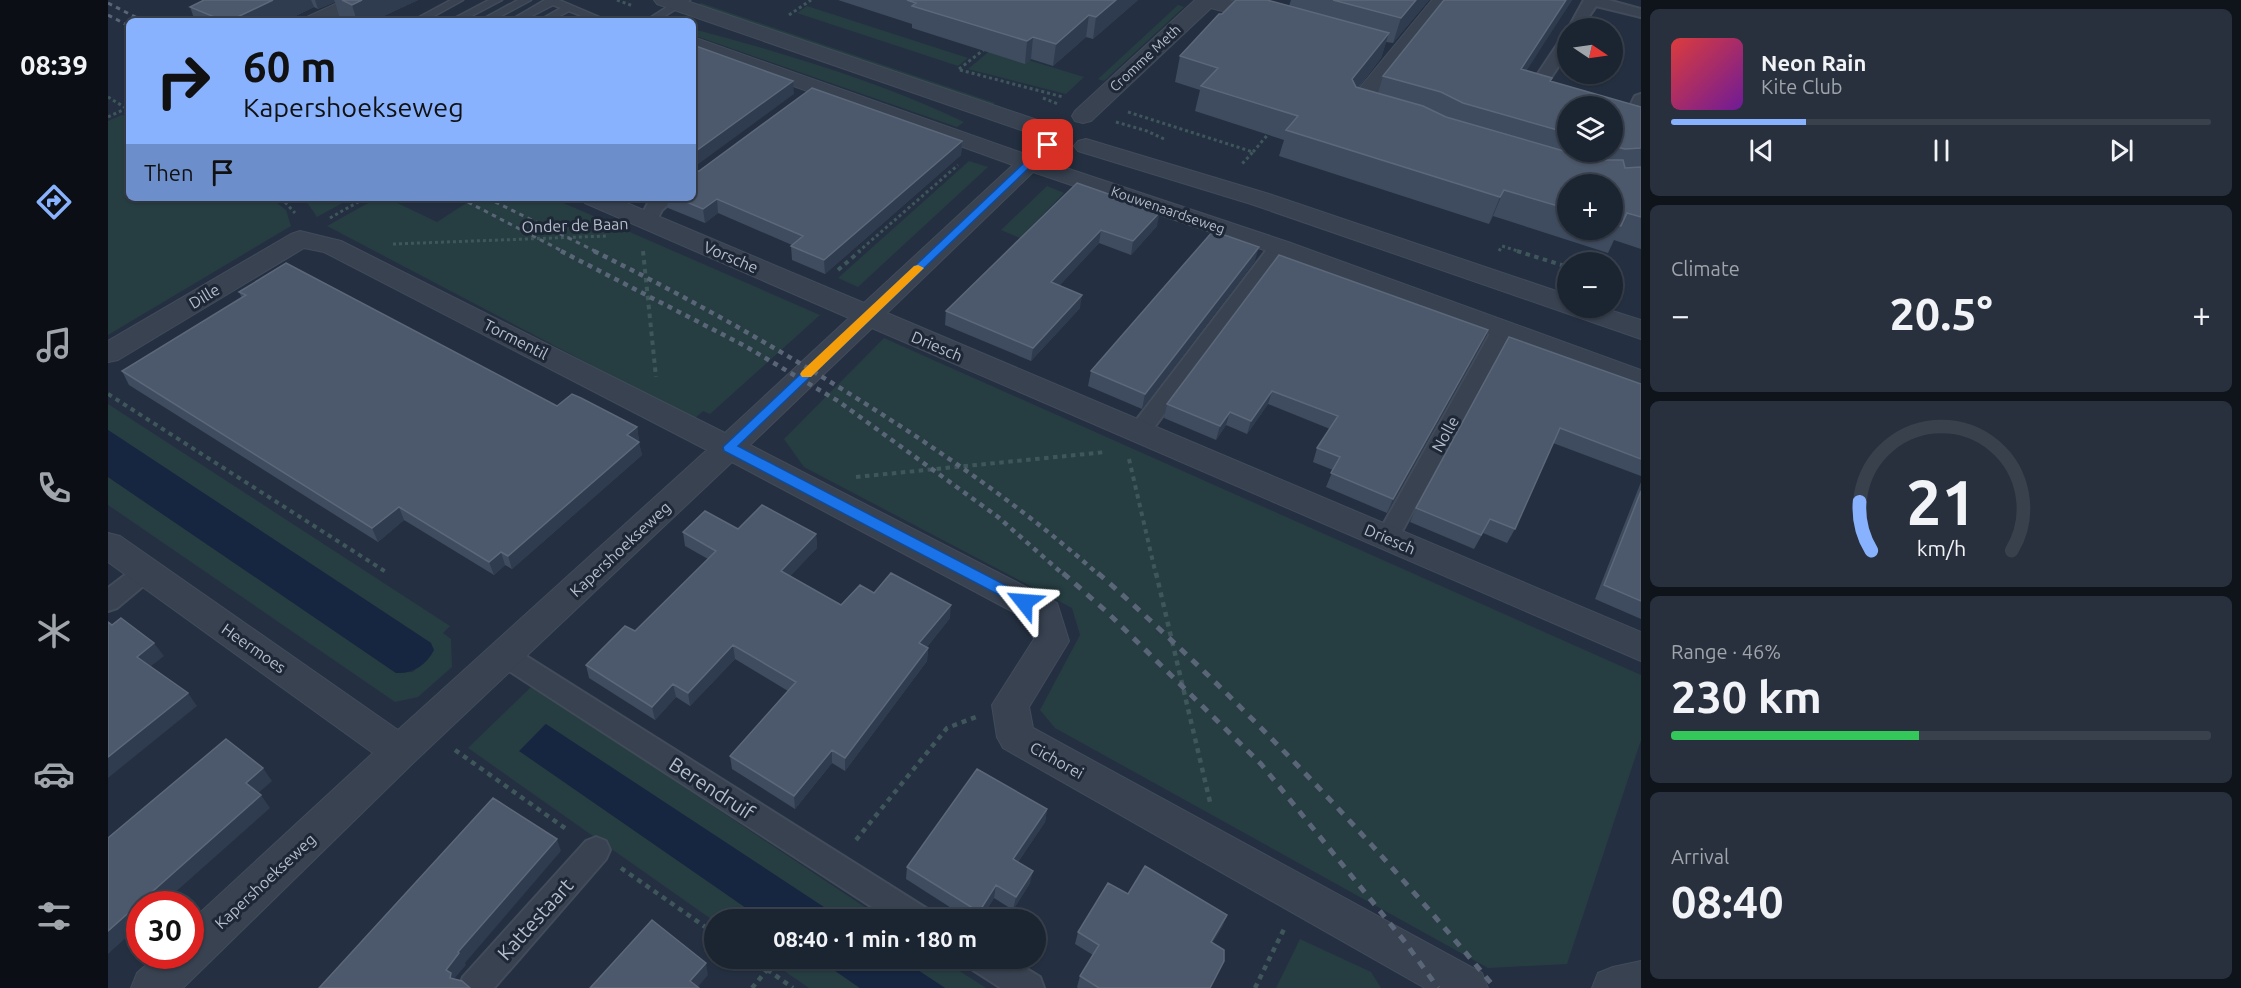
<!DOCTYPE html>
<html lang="en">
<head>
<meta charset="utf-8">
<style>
	body { margin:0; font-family:Ubuntu,sans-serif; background:#28303d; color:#f1f3f6; height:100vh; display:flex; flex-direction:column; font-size:22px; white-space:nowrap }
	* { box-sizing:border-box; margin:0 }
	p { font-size:20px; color:#a0a4ab }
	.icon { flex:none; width:33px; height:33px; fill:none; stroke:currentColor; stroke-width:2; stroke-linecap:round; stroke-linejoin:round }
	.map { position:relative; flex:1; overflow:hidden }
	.side { display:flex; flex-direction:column; gap:9px; padding:9px; background:#0f141b; width:600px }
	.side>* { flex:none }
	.hud { position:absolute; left:18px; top:18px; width:570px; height:183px; border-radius:9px; box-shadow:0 2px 4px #0004,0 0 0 2px #39414d; background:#88b2fd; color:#111; overflow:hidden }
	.needle { width:39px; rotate:103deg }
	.fabs { position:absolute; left:1449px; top:18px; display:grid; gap:12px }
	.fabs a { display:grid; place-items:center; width:66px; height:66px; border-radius:50%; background:#1b2431; box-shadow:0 2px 4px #0004,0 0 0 2px #39414d; font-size:30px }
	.speed { position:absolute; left:18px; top:891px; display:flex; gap:12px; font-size:30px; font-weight:700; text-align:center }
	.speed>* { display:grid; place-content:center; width:78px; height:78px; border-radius:50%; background:#1b2431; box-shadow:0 2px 4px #0004,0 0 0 2px #39414d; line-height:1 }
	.speed .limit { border:9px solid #d22; background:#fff; color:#111 }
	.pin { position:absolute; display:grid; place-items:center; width:51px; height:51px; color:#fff; margin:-26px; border-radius:12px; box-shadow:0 3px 9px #0006 }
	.me { position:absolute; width:66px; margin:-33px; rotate:298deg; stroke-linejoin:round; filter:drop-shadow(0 0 4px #0008) }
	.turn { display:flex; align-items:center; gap:21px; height:126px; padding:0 18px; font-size:27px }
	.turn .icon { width:78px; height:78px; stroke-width:2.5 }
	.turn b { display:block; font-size:42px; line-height:51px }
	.then { display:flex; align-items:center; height:57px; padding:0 18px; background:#0003; gap:12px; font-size:22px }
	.big { font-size:45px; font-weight:600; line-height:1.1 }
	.side .card { flex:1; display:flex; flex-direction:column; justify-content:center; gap:9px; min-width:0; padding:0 21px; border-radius:9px; background:#28303d }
	.side .dial { align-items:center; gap:0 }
	.dial svg { height:156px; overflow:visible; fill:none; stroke:#39414d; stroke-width:7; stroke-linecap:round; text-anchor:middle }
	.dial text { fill:#f1f3f6; stroke:none }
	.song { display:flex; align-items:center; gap:18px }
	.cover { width:72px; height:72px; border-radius:9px; background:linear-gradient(135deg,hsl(0 70% 55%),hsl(280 70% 35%)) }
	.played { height:6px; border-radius:3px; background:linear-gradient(90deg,#88b2fd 25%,#39414d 25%) }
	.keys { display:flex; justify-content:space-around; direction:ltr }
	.heat { display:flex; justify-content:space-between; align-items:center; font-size:33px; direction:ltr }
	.charge { height:9px; border-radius:4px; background:linear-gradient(90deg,#34c759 46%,#39414d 0) }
	.trip { position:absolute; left:596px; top:909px; width:342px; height:60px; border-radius:30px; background:#1b2431; box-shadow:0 2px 4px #0004,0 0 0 2px #39414d; font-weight:600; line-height:60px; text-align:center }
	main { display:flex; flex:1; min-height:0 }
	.tab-bar { display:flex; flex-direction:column; width:108px; justify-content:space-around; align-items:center; background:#0b0e14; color:#a0a4ab }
	.tab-bar .icon { width:42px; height:42px }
	.tab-bar .selected { color:#88b2fd }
	.tab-bar b { font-size:27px; color:#f1f3f6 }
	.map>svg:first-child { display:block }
</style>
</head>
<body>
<main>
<nav class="tab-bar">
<b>08:39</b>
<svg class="icon selected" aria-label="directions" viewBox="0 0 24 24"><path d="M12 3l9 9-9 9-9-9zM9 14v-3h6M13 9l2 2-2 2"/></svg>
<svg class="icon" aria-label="music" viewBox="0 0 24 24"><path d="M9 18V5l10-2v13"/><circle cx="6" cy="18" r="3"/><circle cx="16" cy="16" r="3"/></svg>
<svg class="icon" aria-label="phone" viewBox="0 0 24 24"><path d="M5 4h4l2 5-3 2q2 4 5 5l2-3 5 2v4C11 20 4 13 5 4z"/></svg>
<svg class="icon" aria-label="climate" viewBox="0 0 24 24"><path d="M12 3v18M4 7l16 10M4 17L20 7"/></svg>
<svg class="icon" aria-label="car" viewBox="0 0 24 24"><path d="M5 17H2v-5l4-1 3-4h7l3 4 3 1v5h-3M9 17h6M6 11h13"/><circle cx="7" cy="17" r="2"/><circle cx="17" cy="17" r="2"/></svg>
<svg class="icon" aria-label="filters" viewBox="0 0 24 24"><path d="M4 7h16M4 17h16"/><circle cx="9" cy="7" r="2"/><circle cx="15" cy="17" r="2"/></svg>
</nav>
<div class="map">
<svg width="1533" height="988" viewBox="0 0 1533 988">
	<rect width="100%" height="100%" fill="#243041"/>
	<path fill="#263e42" d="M593,3L887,103L881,107L587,6Z
		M1070,5L1076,7L996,81L990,79Z
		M699,6L860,58L850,66L689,13Z
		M585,29C676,53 770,81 856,122L849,127L585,35Z
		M884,49L976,77L958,94L860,69Z
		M14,115L21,116V198H163L178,210L183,226L0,335V121Z
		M861,161L880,167L750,287L730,278Z
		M939,186L956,193L912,238L893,230Z
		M196,198H236L240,200L209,217Z
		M269,198H279L329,222L366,198H444L712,315L602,414L595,411L586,419L219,226Z
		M776,338L1533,675V740L1459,964L1380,968L947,728L932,710L972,635L964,608L696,467L676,439Z
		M0,404L342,626L335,633L343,639L344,667L310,697L287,702L0,505V477L288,673L305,672L324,653L323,643L0,430Z
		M424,686L775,919H734L437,724L412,751L654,919L606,920V921L360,748Z
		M1192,939L1263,972L1273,988H1168Z
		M659,959H710L752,988H701Z
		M793,959H833L878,988H837Z"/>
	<path fill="#162640" d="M0,430L323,643L326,650C319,665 304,674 288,673L0,477Z
		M438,724L734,919H654L411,751Z
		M710,959H793L837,988H752Z"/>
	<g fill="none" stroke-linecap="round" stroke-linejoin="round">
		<defs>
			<path id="service" d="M343,0H355L317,21H304Z
				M381,0H394L354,21H341Z
				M410,0H423L384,21H371Z
				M437,0H451L500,21H486L461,11L442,21H430L453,8L445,5L414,21H401Z
				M570,0H582L549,21H537Z"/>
			<path id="pedestrian" d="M1476,0H1500L1533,9V17L1488,6L1473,28L1460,29Z
				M1460,35V52L1438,85L1504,103L1506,106L1504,108V106H1482L1423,90L1421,87L1455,36Z
				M1533,94V116L1526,119L1520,117L1518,114L1527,96Z
				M547,198H568L554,210L546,225H534L531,221L540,203Z
				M1171,241L1178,243L1180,247L1039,437L1031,440L1023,437L1020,432L1023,427L1164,243Z
				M1394,324L1401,325L1404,330L1287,544L1279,547L1271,544L1267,538L1271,532L1384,330L1387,325Z
				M38,562L46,565L50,571L46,577L9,608L0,611V588L30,565Z
				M398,646L407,649L821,910L826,920H784L389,663L385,656L389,649Z
				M488,837L498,841L502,850L498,859L386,988H351L355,977L478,841Z
				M858,958H901L932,977L936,988H893L862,968Z"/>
			<path id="minor" d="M236,0H263L260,4L223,21H196L199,17Z
				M546,0H576L932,121L936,126L932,131L924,133L916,131L549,4Z
				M1087,0H1121L1171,14L1174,18L1171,22L1164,24L1103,8L983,121L975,123L967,121L964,116L967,111Z
				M1324,0H1345L1263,103L1281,108L1284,113L1281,118C1269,121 1245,116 1238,106L1241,101Z
				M585,37L917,154C928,144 933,136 948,140L952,145L937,161L1180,242L1533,370V391L1162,252L925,172L779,313L1533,632V661L764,328L642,445L949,603L961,641L921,707L925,728L1374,973L1380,988H1317L895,748L889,737L884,705L926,639L922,621L624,462L305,763L75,988H23L29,973L48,956H82V922L265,753L0,562V533L12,536L290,730L599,450L216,252L196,248L10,360L0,362V341L183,234L192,231L233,241L617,433L741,318L477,203L474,198H507L756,303L905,165L585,50Z
				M978,139L1161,194L1460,295V308H1495L1533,320V339L1143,204L970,151L966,146L970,141Z
				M1533,961V988H1484L1490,973L1505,967Z"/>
		</defs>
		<use href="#service" stroke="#424b5a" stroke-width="3"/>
		<use href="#pedestrian" stroke="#424b5a" stroke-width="4"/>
		<use href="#minor" stroke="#424b5a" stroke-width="2"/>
		<path stroke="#3f575a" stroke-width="3" stroke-dasharray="3 3" stroke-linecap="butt" d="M509,0L525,6
			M681,15L703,0
			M851,69L878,48
			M852,70L955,97
			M0,97L21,110
			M935,98L950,104
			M1020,112L1145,152L1133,165
			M0,117L21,107
			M1008,122L1039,131L1058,140
			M1145,152L1162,132
			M173,198L187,213
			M222,218L257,198
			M285,244L499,236
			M1391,251L1394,246L1413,252
			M750,252L850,165"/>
		<path stroke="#3f575a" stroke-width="4" stroke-dasharray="4.5 4.5" stroke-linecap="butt" d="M535,251L548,377
			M1409,251L1460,267
			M730,270L752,251
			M0,394L278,572
			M1021,459L1048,575
			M748,477L998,452"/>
		<path stroke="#3f575a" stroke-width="4.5" stroke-dasharray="5 5" stroke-linecap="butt" d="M1048,573L1102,802
			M347,750L461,831
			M748,840L839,728L868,717
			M513,868L606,933
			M643,958L685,988
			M644,988L659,970
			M1147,988L1176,929"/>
		<use href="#service" fill="#384251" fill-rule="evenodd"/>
		<use href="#pedestrian" fill="#384251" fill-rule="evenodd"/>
		<use href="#minor" fill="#384251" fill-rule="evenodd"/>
		<path stroke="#5a6678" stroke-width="3" stroke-dasharray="4.5 4.5" stroke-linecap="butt" d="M0,3L35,21
			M0,15L21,26
			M352,198L456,252
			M379,198L489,252"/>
		<path stroke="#5a6678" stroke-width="4.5" stroke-dasharray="5 5" stroke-linecap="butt" d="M453,251L637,346L730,401L890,517L956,575
			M486,251C569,292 650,337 729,386C821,443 910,503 991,575"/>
		<path stroke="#5a6678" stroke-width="5" stroke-dasharray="8 8" stroke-linecap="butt" d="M955,573L1000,613L1153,764L1297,942L1330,988
			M990,573C1134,701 1265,840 1387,988"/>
	</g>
	<path fill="#3f4c5f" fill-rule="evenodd" d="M96,0H310L265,21H236L232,19L227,2L210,9L206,7L177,21H87L82,7Z
		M730,0H1030L985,39L978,37L945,66L923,59L917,64L804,28V24Z
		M1183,0H1321L1285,43L1278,42L1273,58L1250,88L1270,93L1275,76L1336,0H1464L1418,70L1444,78L1442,82L1533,107V249L1506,240L1500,253L1385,216L1381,224L1171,156L1176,140L1087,111L1092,90L1067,82L1072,56L1114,14L1181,6ZM1460,106H1504V152H1460ZM1460,184H1504V230H1460Z
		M854,141L853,155L717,274L684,260L683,246L684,245L610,213L597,223L560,208L559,198H585Z
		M969,183L1049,226L1023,255L991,243L951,286L972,308L923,361L837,325L838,311Z
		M1147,261L1034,409L980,386L983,371Z
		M131,292L449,406L529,427L531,441H530L534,455L404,569L397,565L386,575L296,520L270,542L21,385L14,371L134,298Z
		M1380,330L1374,344L1279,513L1218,487L1225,470L1205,462L1209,448L1222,429L1160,404L1139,434L1118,425L1108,440L1056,418L1059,404Z
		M1401,337L1533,384V476L1445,443L1407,529L1399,543L1375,533L1366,549L1302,522L1308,508Z
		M1533,482V619L1487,599Z
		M630,529L708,534L709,548L682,576L733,605L766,593L842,618L819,647L820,648L819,661L737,771L724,763L687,809L624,769L622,756L680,691L627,659L582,706L568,697L547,720L481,678L478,665L527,631L600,559L577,546L575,532Z
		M939,809L937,822L910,862L922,883L905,910L886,898L872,920H862L798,879L799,867Z
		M1020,894L1119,915L1114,927L1104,943L1103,988H970L969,987L972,976L985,955L967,944L970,932Z"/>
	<path fill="#2f3b4e" d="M165,0H203L206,7L177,21H121Z
		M207,0H226L227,2L210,9Z
		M254,0H310L265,21H249L244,5Z
		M1008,0H1030L985,39L988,17Z
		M1308,0H1321L1285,43L1293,18Z
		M1458,0H1464L1403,95L1413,69Z
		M981,15L978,37L945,66L948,44Z
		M1281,33L1273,58L1236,105L1244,79Z
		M925,37L923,59L917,64L919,41Z
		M685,81L686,94L585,168V153Z
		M854,141L853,155L717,274L716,260Z
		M1396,190L1385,216L1381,224L1392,197Z
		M609,199L610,213L597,223L595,209Z
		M1052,212L1049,226L1023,255L1025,241Z
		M993,230L991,243L942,296L943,282Z
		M1151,247L1147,261L1034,409L1037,394Z
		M974,295L972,308L923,361L925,348Z
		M1380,330L1374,344L1279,513L1285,499Z
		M1164,391L1160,404L1139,434L1143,421Z
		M1122,412L1118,425L1108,440L1112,426Z
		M529,427L531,441L521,448L519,435Z
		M531,442L534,455L404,569L400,556Z
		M291,507L296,520L270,542L264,528Z
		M708,534L709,548L674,585L673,571Z
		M393,552L397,565L386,575L381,562Z
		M843,605L842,618L811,657V643Z
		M46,643L56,656L38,670L29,657Z
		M625,645L627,659L582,706L580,693Z
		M820,648L819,661L737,771V758Z
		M565,684L568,697L547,720L544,707Z
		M80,693L89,706L0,778V757Z
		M724,750V763L687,809L686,796Z
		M155,768L164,781L147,796L138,783Z
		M153,795L162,808L54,904H32V925L0,954V931Z
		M939,809L937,822L903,872L905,859Z
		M449,839L453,851L357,963L358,965L346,979L349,988L338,970L350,952Z
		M925,871L922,883L905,910L908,897Z
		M888,885L886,898L872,920H870L871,912Z
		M1119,915L1114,927L1098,954L1103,942Z
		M598,963L600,975L589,988L582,981Z"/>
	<path fill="#4c586b" stroke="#5c687a" stroke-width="1.5" d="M96,0H165L121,21H116L82,7Z
		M234,0H254L244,5Z
		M799,0H1008L988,17L981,15L948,44L925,37L919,41L804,6L808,3Z
		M1128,0H1159L1281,33L1244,79L1248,87L1315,106L1338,117L1487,160H1515L1517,168L1533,167V217L1519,213L1513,226L1504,224V184H1460V209L1396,190L1392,197L1178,130L1190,116L1093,86L1110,68L1072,56L1111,14H1114Z
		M1225,0H1308L1293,18Z
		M1336,0H1458L1413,69L1444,78L1442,81L1533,107V148L1517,149L1504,146V106H1460V133L1355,103L1333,92L1275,76Z
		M585,45L685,81L585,153Z
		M704,88L854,141L716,260L683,246L695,236L609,199L595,209L569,198H585V172L591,171Z
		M969,183L1052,212L1025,241L993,230L943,282L974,295L925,348L838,311Z
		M1105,231L1151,247L1037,394L983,371Z
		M1171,255L1380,330L1285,499L1223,473L1232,457L1209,448L1230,416L1164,391L1143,421L1122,412L1112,426L1059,404Z
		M178,263L449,406L464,394L473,398L529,427L519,435L531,442L400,556L393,552L381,562L291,507L264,528L14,371L138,295L131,292Z
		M1401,337L1533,384V459L1452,428L1407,529L1382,519L1373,535L1308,508Z
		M1533,491V601L1496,585Z
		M654,505L708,534L673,571L733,605L752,585L766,593L783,573L843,605L811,643L820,648L737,758L724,750L686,796L622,756L688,682L625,645L580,693L565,684L544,707L478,665L517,626L527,631L608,551L575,532L597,511L630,529Z
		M13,618L46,643L29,657L80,693L0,757V622L4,625Z
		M118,739L155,768L138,783L153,795L0,931V838Z
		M869,769L939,809L905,859L925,871L908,897L888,885L871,912L799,867Z
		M385,798L449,839L350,952L351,953L338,970L343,973L342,978L354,981L362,988H211Z
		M1037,866L1119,915L1103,942L1116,950V961L1102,988H991L972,976L991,945L970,932L1000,883L1020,894Z
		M544,920L598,963L582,981L591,988H482Z"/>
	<path fill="#1a73e8" stroke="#114b97" stroke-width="1.5" d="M937,143L945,145L630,446L922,598L924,602L922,606L916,608L616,451L615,447Z"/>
	<path fill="#f59e0b" d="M810,265L816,268L814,270L703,377H694L692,374L694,371L806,266Z"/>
	<g text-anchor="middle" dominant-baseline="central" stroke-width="6" stroke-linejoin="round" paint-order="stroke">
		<g font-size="14" fill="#b5bdcb" stroke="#1d2736">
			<text transform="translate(1037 58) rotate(-43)">Cromme Meth</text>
			<text transform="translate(1060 210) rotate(19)">Kouwenaardseweg</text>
		</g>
		<g font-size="16" fill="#b5bdcb" stroke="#1d2736">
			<text transform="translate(467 225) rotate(-2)">Onder de Baan</text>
			<text transform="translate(623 257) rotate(23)">Vorsche</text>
			<text transform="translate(96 296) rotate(-31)">Dille</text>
			<text transform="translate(408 339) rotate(27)">Tormentil</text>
			<text transform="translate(829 346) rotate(23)">Driesch</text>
			<text transform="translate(1337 434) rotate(-61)">Nolle</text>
			<text transform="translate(1282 539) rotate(23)">Driesch</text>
			<text transform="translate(512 549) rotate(-43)">Kapershoekseweg</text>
			<text transform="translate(146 648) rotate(35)">Heermoes</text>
			<text transform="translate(949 760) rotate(29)">Cichorei</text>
			<text transform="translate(157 881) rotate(-43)">Kapershoekseweg</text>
		</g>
		<g font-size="20" fill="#b5bdcb" stroke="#1d2736">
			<text transform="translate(604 788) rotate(33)">Berendruif</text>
			<text transform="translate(427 919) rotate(-48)">Kattestaart</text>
		</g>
	</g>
</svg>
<div class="fabs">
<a><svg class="needle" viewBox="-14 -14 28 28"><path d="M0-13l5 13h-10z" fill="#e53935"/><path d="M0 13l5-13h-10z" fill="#a0a4ab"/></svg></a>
<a><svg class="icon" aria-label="layers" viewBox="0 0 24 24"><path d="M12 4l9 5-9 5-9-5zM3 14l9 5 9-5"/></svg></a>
<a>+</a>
<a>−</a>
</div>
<div class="speed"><div class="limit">30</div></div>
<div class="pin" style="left:940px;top:145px;background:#d93025"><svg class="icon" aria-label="arrive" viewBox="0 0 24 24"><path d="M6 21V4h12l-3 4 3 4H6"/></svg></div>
<svg class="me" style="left:916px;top:602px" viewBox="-20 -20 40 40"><path d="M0-17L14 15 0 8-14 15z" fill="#1a73e8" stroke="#fff" stroke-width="4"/></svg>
<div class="trip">08:40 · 1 min · 180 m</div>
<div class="hud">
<div class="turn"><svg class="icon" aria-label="right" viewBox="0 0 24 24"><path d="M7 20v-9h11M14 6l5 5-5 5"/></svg><div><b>60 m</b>Kapershoekseweg</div></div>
<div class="then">Then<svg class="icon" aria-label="arrive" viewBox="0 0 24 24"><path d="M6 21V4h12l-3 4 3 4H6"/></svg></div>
</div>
</div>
<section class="side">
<div class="card">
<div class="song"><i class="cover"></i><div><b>Neon Rain</b><p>Kite Club</p></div></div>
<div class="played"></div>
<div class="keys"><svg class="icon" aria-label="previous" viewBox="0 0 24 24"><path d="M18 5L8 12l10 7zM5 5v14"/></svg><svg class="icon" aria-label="pause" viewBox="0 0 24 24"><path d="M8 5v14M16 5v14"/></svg><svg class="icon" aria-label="next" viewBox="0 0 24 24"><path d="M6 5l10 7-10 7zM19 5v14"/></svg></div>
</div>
<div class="card"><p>Climate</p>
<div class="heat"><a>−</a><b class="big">20.5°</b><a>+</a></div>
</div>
<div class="card dial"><svg viewBox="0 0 100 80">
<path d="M14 69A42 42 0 1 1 86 69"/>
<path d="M14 69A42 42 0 0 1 8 44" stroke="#88b2fd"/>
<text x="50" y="56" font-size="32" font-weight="700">21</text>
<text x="50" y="72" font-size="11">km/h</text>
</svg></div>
<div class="card"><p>Range · 46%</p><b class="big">230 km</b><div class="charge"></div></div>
<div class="card"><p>Arrival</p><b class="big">08:40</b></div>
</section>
</main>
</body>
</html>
